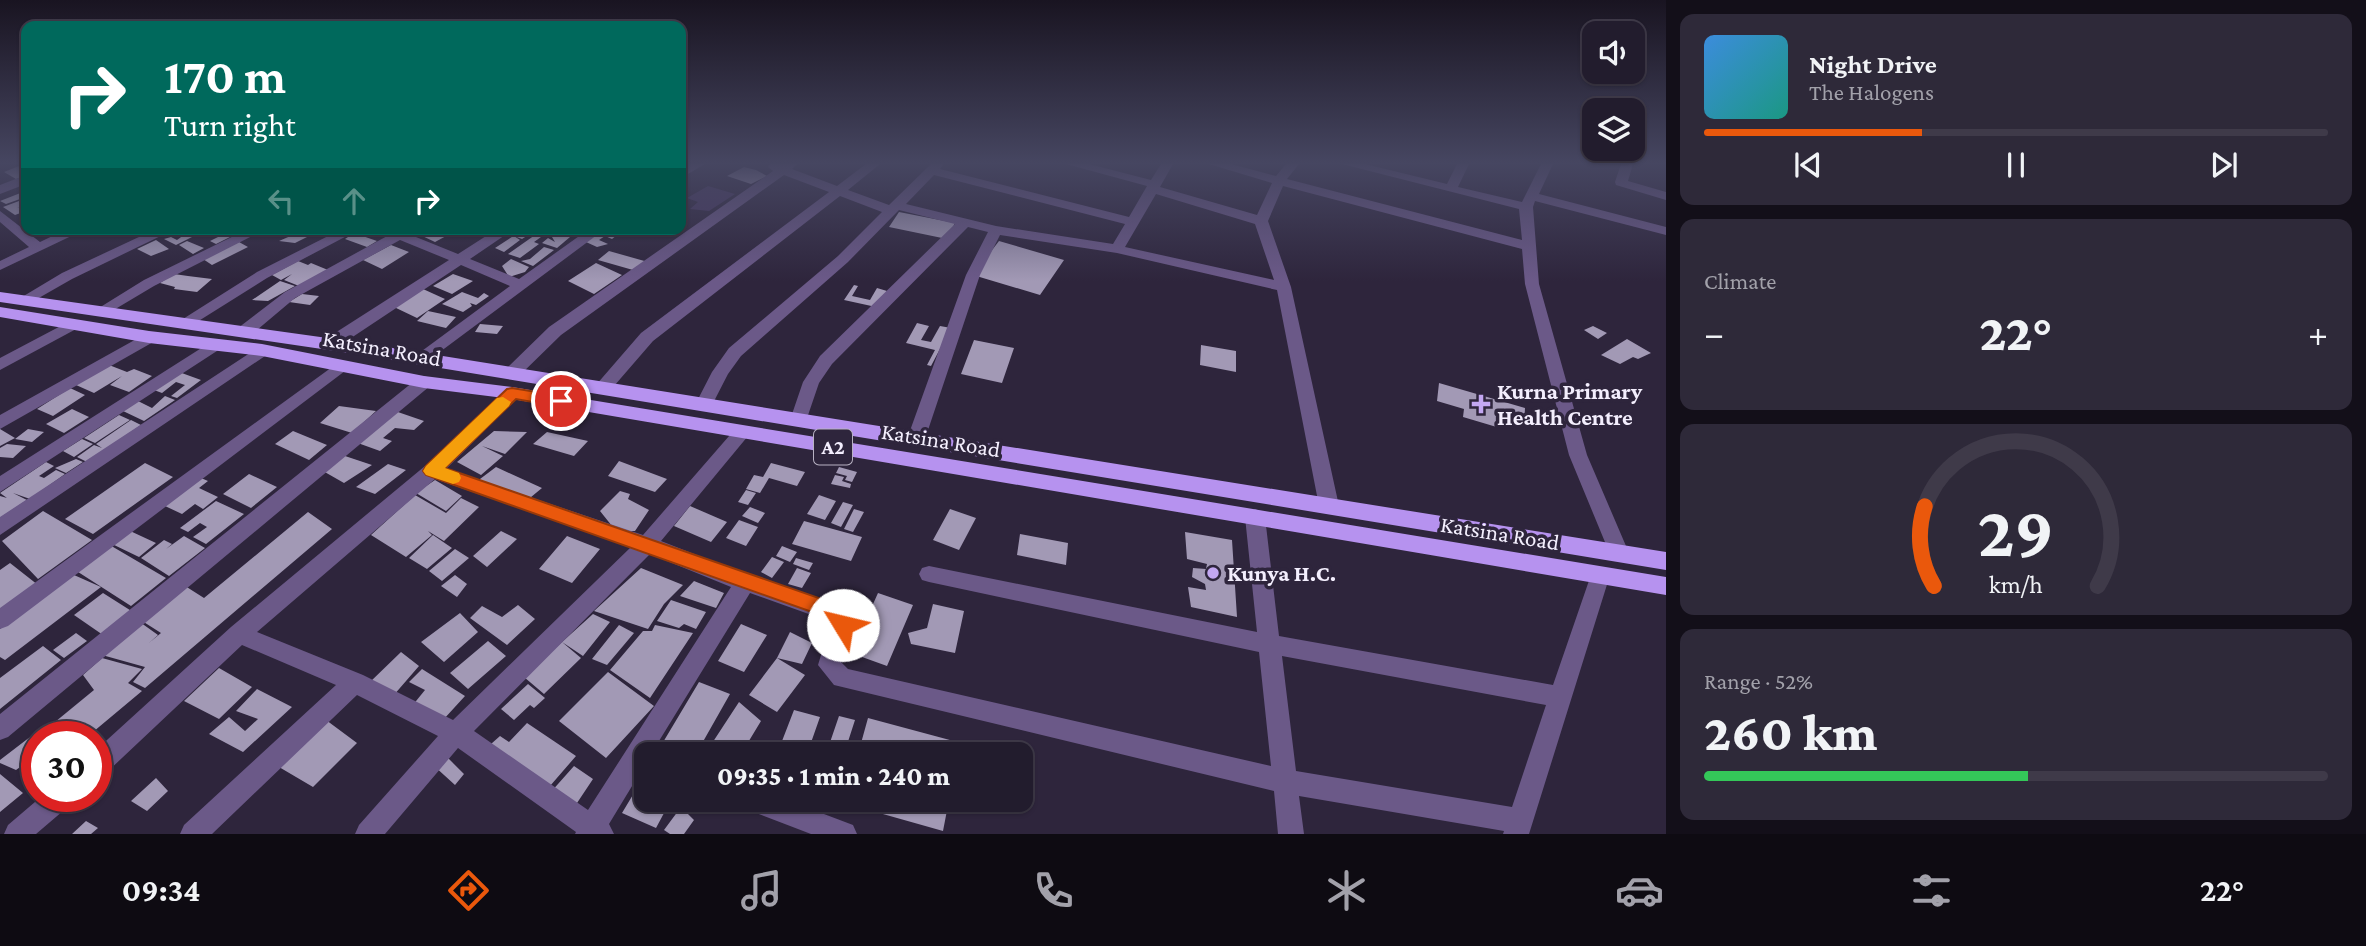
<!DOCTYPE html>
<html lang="en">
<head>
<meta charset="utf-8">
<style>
	body { margin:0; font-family:"Crimson Pro",serif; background:#2e2939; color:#f1f3f6; height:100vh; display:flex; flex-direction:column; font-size:26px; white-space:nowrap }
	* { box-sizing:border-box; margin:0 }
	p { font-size:23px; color:#a2a1aa }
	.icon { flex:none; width:38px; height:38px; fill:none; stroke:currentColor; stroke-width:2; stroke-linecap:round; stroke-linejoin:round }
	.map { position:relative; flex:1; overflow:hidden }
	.side { display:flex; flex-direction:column; gap:14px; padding:14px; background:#130f19; width:700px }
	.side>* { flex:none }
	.guide { position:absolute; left:21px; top:21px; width:665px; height:214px; border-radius:14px; box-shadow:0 2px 5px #0004,0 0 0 2px #3f3a49; background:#00695c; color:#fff; overflow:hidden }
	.fabs { position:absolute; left:1582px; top:21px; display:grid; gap:14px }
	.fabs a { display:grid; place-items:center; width:63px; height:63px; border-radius:14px; background:#221c2d; box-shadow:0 2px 5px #0004,0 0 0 2px #3f3a49; font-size:35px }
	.speed { position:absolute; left:21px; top:721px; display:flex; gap:14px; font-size:35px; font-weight:700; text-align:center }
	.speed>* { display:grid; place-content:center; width:91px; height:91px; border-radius:50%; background:#221c2d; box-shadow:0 2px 5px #0004,0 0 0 2px #3f3a49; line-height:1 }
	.speed .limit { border:10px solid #d22; background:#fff; color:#111 }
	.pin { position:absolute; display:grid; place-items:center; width:60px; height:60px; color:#fff; margin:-30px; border:4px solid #fff; border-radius:50%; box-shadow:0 2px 7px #0007 }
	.me { position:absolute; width:77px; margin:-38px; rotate:306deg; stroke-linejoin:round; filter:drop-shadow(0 0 5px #0008) }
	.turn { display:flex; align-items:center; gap:24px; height:147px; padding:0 28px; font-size:32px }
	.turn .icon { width:91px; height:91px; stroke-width:2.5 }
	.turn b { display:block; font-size:49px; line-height:60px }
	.lanes { display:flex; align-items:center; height:66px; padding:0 28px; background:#0003; justify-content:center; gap:35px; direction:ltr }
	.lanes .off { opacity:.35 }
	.big { font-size:52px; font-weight:800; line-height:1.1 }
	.side .card { flex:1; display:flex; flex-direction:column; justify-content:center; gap:10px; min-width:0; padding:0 24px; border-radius:14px; background:#2e2939 }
	.side .dial { align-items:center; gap:0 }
	.dial svg { height:182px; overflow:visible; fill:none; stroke:#3f3a49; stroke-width:7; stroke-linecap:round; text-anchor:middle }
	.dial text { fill:#f1f3f6; stroke:none }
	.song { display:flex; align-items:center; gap:21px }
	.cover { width:84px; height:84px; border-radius:10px; background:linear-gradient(135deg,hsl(210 70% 55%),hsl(170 70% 35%)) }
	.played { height:7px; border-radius:4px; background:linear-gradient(90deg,#ea580c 35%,#3f3a49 35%) }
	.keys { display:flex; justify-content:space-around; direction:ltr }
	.heat { display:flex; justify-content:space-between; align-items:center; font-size:38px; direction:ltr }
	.charge { height:10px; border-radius:5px; background:linear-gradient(90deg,#34c759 52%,#3f3a49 0) }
	.trip { position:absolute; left:634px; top:742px; width:399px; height:70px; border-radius:14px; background:#221c2d; box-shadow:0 2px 5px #0004,0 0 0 2px #3f3a49; font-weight:800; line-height:70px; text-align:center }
	.tab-bar { display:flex; height:112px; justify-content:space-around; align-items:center; background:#0e0b12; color:#a2a1aa }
	.tab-bar .icon { width:49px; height:49px }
	.tab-bar .active { color:#ea580c }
	.tab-bar b { font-size:32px; color:#f1f3f6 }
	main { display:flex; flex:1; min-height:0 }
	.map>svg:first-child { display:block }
</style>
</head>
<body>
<main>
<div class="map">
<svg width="1666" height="834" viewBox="0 0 1666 834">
	<rect width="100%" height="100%" fill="#2e253c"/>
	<path fill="#473761" d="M708,186L735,194L709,211L690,209L698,202L687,198Z"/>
	<path fill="#a299b5" d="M19,166L26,169V175L16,179L4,172Z
		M744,167L756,170L767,176L751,184L727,176Z
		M23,192L26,194V203L20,199L6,204L0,201Z
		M19,201L26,205L17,208L26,206V211L15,215L3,207Z
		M899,212L955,223L947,239L889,227Z
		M234,229H246L216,244L210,241Z
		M424,229H435L448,235L435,242L416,233Z
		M524,229L533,232L522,239L514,236L520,240L504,252L495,248Z
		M604,229L617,235L612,239L605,236L599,240L608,244L597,247L586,242Z
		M302,231L311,235L295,243L279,241Z
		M188,232L194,236L176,245L164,239L171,237L177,240Z
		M354,233L377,241L367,247L345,239Z
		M558,233L570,237L557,248L542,243L548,238L555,242L552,237Z
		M535,235L541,237L534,242L539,244L520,258L508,254Z
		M156,240L169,249L151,256L137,249Z
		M187,241L204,248L193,254L179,245Z
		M999,241L1064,260L1040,295L973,275Z
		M239,242L248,247L212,265L203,259Z
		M391,245L409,252L382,269L363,260Z
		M544,247L554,250L533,266L521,261L530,259Z
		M609,251L648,262L633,270L598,260Z
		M511,259L529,267L525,272L509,277L502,266Z
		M298,261L308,265L311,263L328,270L299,286L284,280L292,274L281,280L272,275Z
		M596,263L622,275L594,294L568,281Z
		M174,274L188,276L212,279L197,292L174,289L175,287L160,283Z
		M453,274L473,281L452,294L433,286Z
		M280,281L295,286L268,301L252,300Z
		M854,285L858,286L852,296L870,300L877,288L887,291L876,307L844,300Z
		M423,289L445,299L417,318L394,307Z
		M462,292L478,298L484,293L489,296L476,305L470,303L472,306L463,312L442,304Z
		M302,294L319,296L310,305L289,302Z
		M428,311L456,317L446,328L417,321Z
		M917,323L929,326L921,340L931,342L940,326L951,328L931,366L927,365L935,350L906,343Z
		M480,324L503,326L497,334L475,332Z
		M1593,326L1607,333L1598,339L1584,330Z
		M1627,339L1651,353L1638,359L1633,357L1620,364L1601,355Z
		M974,340L1014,348L1002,383L961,374Z
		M1201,345L1236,351V372L1200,365Z
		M109,365L127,372L134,369L152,376L129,392L110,385L122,376L94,393L76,385Z
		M179,372L201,380L177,398L171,396L185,385L176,382L162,393L154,390Z
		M1439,383L1525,408L1524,426L1500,419V428L1463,417L1464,409L1437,401Z
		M70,388L85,395L53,416L37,409Z
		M165,396L175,400L144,421L123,411L138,401L152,408Z
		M339,406L376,411L352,433L320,423Z
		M72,409L89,417L64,433L46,424Z
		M392,410L424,421L414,430L395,428L383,438L392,441L380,451L355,442Z
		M119,415L130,420L95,443L84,438Z
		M131,420L141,425L87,462L77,457L94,445L102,448L96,444Z
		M0,429L15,438L0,446Z
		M28,429L44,432L32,442L15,439Z
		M293,431L327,445L309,460L275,444Z
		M494,431L527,432L505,454L482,446L503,456L481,475L457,462Z
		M547,432L588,441L574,456L533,444Z
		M82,439L93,444L74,457L63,451Z
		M7,444L26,446L13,458L0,457V448Z
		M342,455L372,465L344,483L323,471Z
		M76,459L83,462L66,473L55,468Z
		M619,461L667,479L655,492L608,476Z
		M46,462L54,466L39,476L44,478L56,470L65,474L30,499L13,493L27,500L0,518V496L7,498L0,493Z
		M145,463L173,477L93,534L65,519Z
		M771,463L805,472L797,486L769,478L760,493L746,489L754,475L763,477Z
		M388,464L406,470L375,494L356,487Z
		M496,467L542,488L525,502L476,482Z
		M839,467L857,472L852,482L845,480L847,476L836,473Z
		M249,474L277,487L251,508L223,494Z
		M835,475L844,477L842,481L851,484L850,488L831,484Z
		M201,478L208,481L199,488L218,497L203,509L195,504L182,514L165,506Z
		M435,480L462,496L446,511L416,493Z
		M746,490L756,493L748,505L738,502Z
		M620,491L630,494L628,499L649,510L635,531H616L600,511Z
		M415,495L446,513L461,498L479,507L444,541L428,531L432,535L406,557L371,535Z
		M819,495L836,501L825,520L807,514Z
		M216,501L244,514L206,544L193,537L207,527L200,523L188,532L180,528Z
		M843,502L853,505L841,527L831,523Z
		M690,506L727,522L711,542L674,526Z
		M750,507L765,513L758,523L742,516Z
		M854,509L864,512L853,532L844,529Z
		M950,509L976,518L959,550L933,540Z
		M43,511L92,540L38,579L2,541Z
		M308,512L332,529L145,688L133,682L145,667L102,655L137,620L158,635L149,643L161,633L139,619L182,584L204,598Z
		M739,520L758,527L746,546L726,538Z
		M804,521L862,537L851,561L792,544Z
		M128,530L156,543L139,557L110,543Z
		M501,531L517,539L487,567L473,556Z
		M1185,532L1232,540L1237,617L1191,607L1188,587L1206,590L1205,584L1192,577L1193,568L1206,569L1207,564L1187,559Z
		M1020,534L1068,543L1066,565L1017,555Z
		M433,535L452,548L427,569L409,558Z
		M184,536L205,548L169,576L141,558L164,540L172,544L166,549Z
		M567,536L600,549L572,583L539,569Z
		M108,544L166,578L131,606L75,570Z
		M782,546L797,552L790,562L776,556Z
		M455,549L469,558L442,581L429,571Z
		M772,557L784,562L772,578L761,572Z
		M796,558L813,563L809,570L793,564Z
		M10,563L38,585L0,610V570Z
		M641,568L683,585L664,604L648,629L594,611Z
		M797,568L811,573L802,588L788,584Z
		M74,575L101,587L5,660L0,657V629Z
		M455,575L467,584L457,597L441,586Z
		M694,581L724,593L716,608L680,596Z
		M103,593L133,612L103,635L74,615Z
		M878,593L913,605L887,666L851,653Z
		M671,600L706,612L696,629L684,624L679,628L657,621Z
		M933,604L964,611L955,653L911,644L908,633L927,628Z
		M518,605L535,619L507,645L470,618L482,606L502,617Z
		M460,613L478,632L444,662L421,642Z
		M593,614L610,622L583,656L562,642L581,658L544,694L524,677L562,642Z
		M741,624L767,635L744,672L718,661Z
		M619,625L634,633L607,665L592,659Z
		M655,625L693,633L650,698L610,670L643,631H652Z
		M790,632L812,643L802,664L777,658Z
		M76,633L87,641L64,658L53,650Z
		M488,641L506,656L468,689L450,673Z
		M43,646L61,660L0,709V678Z
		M401,652L419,666L393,696L368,684Z
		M102,658L142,669L128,683L142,691L87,737L55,722L94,690L83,675Z
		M777,658L805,675L777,712L749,695Z
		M219,668L252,687L219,719L184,701Z
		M422,669L465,696L443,720L412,706L425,690L409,682Z
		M608,672L654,706L606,758L559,721Z
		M699,682L730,694L696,754H656Z
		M528,684L545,698L534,708L530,705L514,720L501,709Z
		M257,689L292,707L243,752L209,734L229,717L245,731L258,719L236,711Z
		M739,702L761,721L741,754H705Z
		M794,710L820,717L807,754H777Z
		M839,716L855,720L844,754H826Z
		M868,718L961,743L958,754H858Z
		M326,720L357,743L313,787L279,767Z
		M527,723L576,756L550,786L491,744L500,736L509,742Z
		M30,737L37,741V755L16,770L0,763V760Z
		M446,756L464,774L455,785L433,765Z
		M37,761V787L21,773Z
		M574,766L593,779L573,809L550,793Z
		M646,773V800H671L656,828L622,813Z
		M0,774L23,793L0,812Z
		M156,778L168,791L147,811L131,801Z
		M845,800H949L943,831L844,803Z
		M681,807L694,820L684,834H670L664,830Z
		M86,821L98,828L91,834H72Z"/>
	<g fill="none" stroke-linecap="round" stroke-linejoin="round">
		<path fill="#6b5988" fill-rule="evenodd" d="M689,164H705L681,178V169Z
			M770,164H797L792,169L837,186L866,164H880L848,190L889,205L931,164H944L940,169L1129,217L1147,186L1066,164H1089L1151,180L1161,164H1173L1160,187L1257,215L1272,183L1209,164H1231L1276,176L1286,164H1299L1287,179L1522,240L1519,209L1342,164H1365L1447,184L1457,164H1469L1458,187L1522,202L1541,164H1553L1539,194L1666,227V235L1535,201L1533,207L1539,284L1587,455L1629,553L1626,559L1619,561L1612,559L1569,455L1525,284L1522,249L1283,186L1268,221L1291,287L1339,506L1336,511H1322L1319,506L1277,290L1117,253L1000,235L980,275L925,439L916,445L910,444L907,439L966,275L988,232L968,227L832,364L819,383L805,424H793L790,420L803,382L820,356L955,224L899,210L848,262L741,356L728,374L710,409H698L695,405L712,372L729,348L838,256L882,212L840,196L653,341L608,393H596L594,389L596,385L641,333L829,192L784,175L561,335L517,378H505L503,374L505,370L549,327L773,171L768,167ZM934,175L1125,224L1113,244L996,226L906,204ZM1156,194L1255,224L1274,280L1125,247Z
			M1621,164H1633L1628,181L1666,192V200L1616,185L1615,182Z
			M0,211L40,242L67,229H86L0,270V261L29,247L0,222Z
			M156,229H175L72,279L30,303H20L17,300L62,273Z
			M248,229H266L154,286L107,314H97L94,311L144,280Z
			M342,229H360L267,278L189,327H177L175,324L257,272Z
			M378,229H418L411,235L458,254L497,229H514L470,259L519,279L589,229H605L425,363H413L411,359L510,286L461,265L336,348H324L322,344L324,340L449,260L400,240L295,298L250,336H238L236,332L238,328L285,292L389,235Z
			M72,320L78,322L80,325L78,328L0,370V358Z
			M149,332L155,333L157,337L155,341L0,429V415Z
			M214,340L220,341L222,345L220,349L0,492V476Z
			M262,345L270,350L268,354L0,535V517Z
			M339,362L345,363L347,367L345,371L8,626L0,629V608Z
			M424,376L430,378L432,382L430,386L8,737L0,740V714L418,378Z
			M512,387L521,393L518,397L446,469L643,535L736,428H748L751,432L748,436L661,541L750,576L840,605L849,611L852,629L841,662L848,669L1271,766L1259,652L929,582L922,580L919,574L922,568L929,566L1257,632L1245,517L1248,512L1255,509L1262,512L1265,517L1279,636L1553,685L1593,569L1600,567L1607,569L1610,575L1529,834H1503L1504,831L1299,796L1304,834H1278L1274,791L834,685L818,665L831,622L750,593L651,754H646V763L609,824L614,834H575L576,832L458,748L385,834H355L359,825L438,736L357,695L212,834H180L184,825L336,685L242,645L105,774L96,778V750L231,627L425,466L506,389ZM435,479L631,547L453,720L363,675L257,632ZM650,554L731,587L588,810L474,731ZM1282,656L1546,705L1512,807L1296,771Z
			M42,796H73L70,805L36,834H4L8,825Z
			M742,800H787L853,825L857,834H811L746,809Z"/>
		<path fill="#6b5988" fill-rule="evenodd" d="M26,175V184L0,194V185Z"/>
		<path fill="#b692ef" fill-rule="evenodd" d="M0,292L349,341L1666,552V570L349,353L0,302Z
			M0,307L149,331L262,344L424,376L512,387L1666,577V595L512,399L424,388L262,356L149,343L0,317Z"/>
	</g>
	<linearGradient id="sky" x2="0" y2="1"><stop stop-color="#191421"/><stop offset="0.58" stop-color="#464661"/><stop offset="1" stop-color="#464661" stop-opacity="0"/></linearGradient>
	<rect width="1666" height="281" fill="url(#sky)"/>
	<path fill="#ea580c" stroke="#983908" stroke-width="2" d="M512,388L561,396L569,401L561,407L516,399L445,468L839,605L851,617L850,631L843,633L836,631L832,621L826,617L426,475L423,471L426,466L507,389Z"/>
	<path fill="#f59e0b" d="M503,397L511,402L509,406L445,468L459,473L461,478L459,482L453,484L426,475L423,471L426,466L497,398Z"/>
	<g fill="#c3a7f2" stroke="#2e253c" stroke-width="2.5">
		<path d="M1477.5 393.5h7v7h7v7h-7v7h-7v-7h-7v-7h7z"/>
		<circle cx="1213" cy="573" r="7"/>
	</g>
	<g text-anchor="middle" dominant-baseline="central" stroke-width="7" stroke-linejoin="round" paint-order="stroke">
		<rect fill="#2e253c" stroke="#b8b2c3" stroke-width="2" x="814" y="429.5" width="38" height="35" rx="5"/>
		<g font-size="21" font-weight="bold" fill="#f3eefd">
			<text x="833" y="447">A2</text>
		</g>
		<g font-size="23" fill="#f3eefd" stroke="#2e253c">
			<text transform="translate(382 348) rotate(10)">Katsina Road</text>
			<text transform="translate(941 440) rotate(9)">Katsina Road</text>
			<text transform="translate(1500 533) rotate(9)">Katsina Road</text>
		</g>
		<g font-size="23" font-weight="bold" fill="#f3eefd" stroke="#2e253c" text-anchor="start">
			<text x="1497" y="391">Kurna Primary<tspan x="1497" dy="26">Health Centre</tspan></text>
			<text x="1227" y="573">Kunya H.C.</text>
		</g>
	</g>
</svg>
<div class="fabs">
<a><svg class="icon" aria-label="sound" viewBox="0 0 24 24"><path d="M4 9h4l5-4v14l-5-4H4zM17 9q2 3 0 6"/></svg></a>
<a><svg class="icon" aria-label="layers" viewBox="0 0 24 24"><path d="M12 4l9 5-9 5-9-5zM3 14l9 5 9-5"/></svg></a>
</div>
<div class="speed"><div class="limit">30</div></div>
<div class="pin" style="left:561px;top:401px;background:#d93025"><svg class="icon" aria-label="arrive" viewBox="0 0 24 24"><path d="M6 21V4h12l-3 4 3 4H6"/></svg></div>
<svg class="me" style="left:843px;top:625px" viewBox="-20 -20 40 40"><circle r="19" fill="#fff"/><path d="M0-13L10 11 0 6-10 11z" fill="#ea580c"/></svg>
<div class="trip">09:35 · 1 min · 240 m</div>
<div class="guide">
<div class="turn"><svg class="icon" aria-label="right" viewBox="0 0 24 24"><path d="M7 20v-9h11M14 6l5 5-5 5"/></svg><div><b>170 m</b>Turn right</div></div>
<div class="lanes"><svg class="icon off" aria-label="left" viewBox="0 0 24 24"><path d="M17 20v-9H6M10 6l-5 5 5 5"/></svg><svg class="icon off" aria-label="ahead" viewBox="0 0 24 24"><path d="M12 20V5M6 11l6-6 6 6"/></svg><svg class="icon" aria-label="right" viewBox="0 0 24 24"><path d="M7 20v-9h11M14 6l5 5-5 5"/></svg></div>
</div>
</div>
<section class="side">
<div class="card">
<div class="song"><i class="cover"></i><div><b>Night Drive</b><p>The Halogens</p></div></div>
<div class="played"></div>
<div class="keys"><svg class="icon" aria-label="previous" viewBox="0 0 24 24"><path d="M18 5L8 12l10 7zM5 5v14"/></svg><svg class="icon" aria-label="pause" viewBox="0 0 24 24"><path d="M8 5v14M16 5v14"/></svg><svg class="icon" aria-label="next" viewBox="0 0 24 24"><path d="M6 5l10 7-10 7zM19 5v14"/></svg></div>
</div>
<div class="card"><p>Climate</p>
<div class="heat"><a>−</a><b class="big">22°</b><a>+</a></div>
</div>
<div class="card dial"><svg viewBox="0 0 100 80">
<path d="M14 69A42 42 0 1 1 86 69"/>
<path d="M14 69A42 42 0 0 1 10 34" stroke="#ea580c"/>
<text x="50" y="56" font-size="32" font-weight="700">29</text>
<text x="50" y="72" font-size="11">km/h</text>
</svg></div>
<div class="card"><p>Range · 52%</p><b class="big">260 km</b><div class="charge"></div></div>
</section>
</main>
<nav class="tab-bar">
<b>09:34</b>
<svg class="icon active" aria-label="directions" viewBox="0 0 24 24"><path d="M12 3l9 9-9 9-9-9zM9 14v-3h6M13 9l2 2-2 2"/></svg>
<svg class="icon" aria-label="music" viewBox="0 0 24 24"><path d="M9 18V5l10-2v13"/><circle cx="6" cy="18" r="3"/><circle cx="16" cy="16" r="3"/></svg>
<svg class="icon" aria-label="phone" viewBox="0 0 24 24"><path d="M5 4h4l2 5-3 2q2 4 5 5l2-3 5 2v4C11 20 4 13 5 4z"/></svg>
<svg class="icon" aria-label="climate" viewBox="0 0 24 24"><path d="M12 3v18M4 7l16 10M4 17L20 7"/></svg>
<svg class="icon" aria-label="car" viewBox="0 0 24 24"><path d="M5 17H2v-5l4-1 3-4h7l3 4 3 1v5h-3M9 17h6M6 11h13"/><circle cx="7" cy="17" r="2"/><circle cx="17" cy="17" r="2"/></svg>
<svg class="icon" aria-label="filters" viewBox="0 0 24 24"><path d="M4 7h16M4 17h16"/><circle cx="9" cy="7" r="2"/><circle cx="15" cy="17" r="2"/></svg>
<b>22°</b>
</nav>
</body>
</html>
